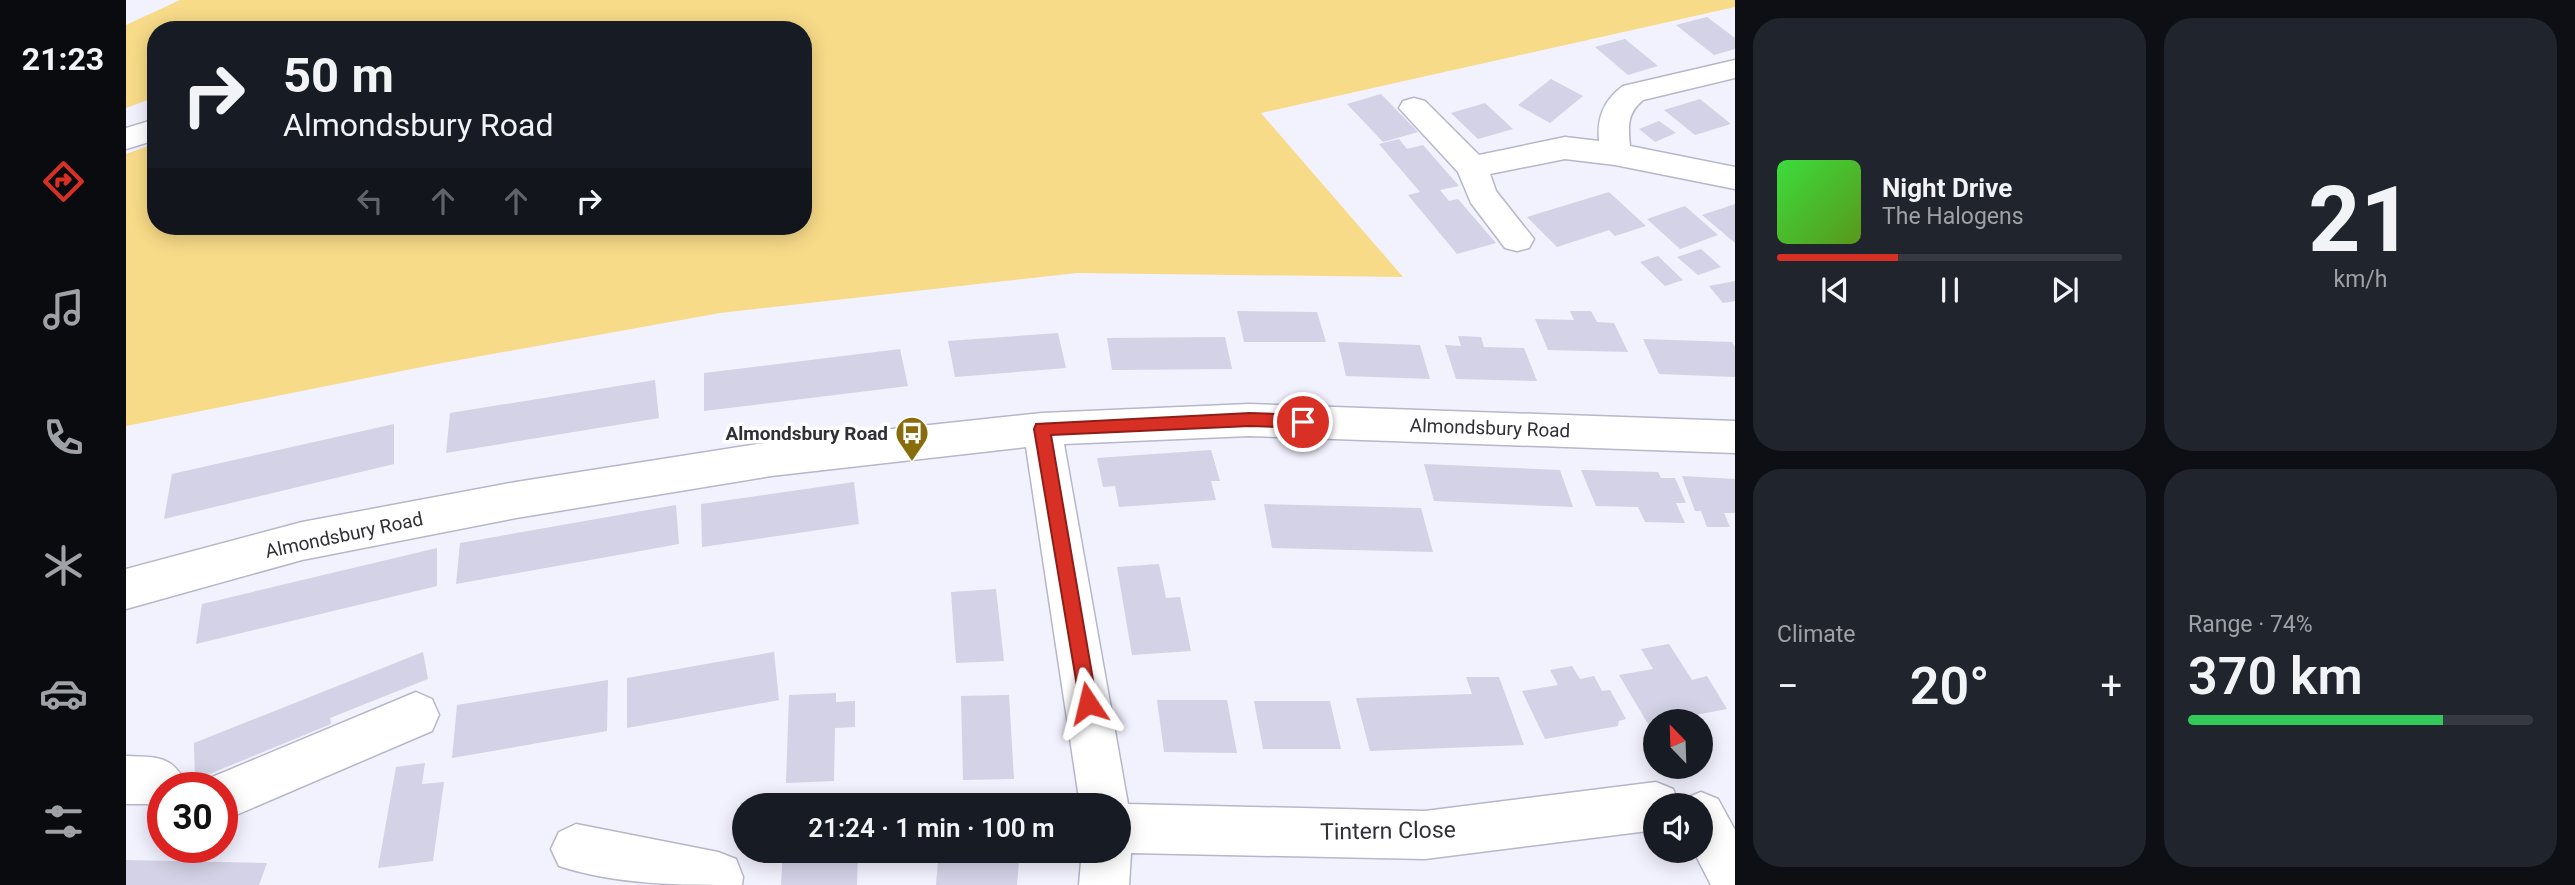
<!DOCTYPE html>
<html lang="en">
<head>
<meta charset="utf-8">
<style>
	body { margin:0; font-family:Roboto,sans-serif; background:#20242c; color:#f1f3f6; height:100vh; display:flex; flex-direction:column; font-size:26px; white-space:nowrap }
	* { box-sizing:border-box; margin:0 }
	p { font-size:23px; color:#9ea1a6 }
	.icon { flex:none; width:38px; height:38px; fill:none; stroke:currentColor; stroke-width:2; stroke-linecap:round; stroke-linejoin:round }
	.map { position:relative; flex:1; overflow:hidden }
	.drawer { display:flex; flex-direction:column; gap:18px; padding:18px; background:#0d0f14; width:840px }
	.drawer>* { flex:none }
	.hud { position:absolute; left:21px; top:21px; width:665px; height:214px; border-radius:28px; box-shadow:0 4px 18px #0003; background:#171b24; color:#f1f3f6; overflow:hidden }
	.needle { width:46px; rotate:337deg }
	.buttons { position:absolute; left:1517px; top:709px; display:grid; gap:14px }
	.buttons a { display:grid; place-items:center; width:70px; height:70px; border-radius:50%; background:#171b24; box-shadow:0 4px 18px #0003; font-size:35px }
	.speed { position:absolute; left:21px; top:772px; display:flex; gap:14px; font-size:35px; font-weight:700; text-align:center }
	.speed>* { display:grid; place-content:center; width:91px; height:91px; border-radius:50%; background:#171b24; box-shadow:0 4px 18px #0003; line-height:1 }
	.speed .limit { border:10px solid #d22; background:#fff; color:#111 }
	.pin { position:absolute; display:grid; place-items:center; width:60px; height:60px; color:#fff; margin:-30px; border:4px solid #fff; border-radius:50%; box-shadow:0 2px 7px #0007 }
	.me { position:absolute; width:77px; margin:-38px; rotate:350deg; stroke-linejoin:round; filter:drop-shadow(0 0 5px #0008) }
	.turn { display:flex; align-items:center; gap:24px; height:147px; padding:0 21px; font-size:32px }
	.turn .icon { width:91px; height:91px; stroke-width:2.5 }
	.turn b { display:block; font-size:49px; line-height:60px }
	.lanes { display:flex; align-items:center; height:66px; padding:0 21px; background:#0003; justify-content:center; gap:35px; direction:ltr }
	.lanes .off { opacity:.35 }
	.big { font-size:52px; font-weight:600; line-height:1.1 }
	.drawer .tile { flex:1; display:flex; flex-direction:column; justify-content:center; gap:10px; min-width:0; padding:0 24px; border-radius:28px; background:#20242c }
	.drawer .dial { align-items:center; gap:0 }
	.dial b { font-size:91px; line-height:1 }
	.song { display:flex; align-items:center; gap:21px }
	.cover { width:84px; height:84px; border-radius:10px; background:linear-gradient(135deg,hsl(120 70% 55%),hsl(90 70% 35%)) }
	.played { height:7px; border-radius:4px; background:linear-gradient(90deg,#d93025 35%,#363941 35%) }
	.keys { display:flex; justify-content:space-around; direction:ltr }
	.heat { display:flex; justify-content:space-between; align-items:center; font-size:38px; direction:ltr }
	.charge { height:10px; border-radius:5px; background:linear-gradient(90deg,#34c759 74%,#363941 0) }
	.drawer .tiles { flex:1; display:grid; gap:18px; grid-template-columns:repeat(2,1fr) }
	.trip { position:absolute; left:606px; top:793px; width:399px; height:70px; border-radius:35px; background:#171b24; box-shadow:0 4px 18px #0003; font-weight:600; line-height:70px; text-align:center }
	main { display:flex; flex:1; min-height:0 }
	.menu { display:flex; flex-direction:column; width:126px; justify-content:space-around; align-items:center; background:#090b0e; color:#9ea1a6 }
	.menu .icon { width:49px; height:49px }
	.menu .active { color:#d93025 }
	.menu b { font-size:32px; color:#f1f3f6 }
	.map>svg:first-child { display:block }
</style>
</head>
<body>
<main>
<nav class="menu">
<b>21:23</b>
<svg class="icon active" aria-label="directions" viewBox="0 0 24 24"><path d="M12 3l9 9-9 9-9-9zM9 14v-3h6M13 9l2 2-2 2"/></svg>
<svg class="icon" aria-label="music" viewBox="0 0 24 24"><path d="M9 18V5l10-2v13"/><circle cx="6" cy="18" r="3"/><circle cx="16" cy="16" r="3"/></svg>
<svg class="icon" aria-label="phone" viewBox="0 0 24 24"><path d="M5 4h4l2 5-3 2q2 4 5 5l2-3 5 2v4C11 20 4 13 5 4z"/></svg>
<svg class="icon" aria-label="climate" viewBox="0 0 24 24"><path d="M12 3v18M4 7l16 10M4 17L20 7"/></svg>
<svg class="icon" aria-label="car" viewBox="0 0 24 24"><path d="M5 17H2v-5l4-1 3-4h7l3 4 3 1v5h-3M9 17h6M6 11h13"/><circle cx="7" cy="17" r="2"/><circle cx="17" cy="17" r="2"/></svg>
<svg class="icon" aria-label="filters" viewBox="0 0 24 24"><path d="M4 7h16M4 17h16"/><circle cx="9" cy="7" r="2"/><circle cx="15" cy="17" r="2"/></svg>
</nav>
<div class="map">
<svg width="1609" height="885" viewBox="0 0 1609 885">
	<rect width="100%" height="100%" fill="#f2f1fe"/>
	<path fill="#f8db88" d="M54,0H1609V7L1135,113L1277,277L951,273L594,313L311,364L0,426V154L30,143V226H677V30H257L251,25L236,30H30V97L0,108V25Z"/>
	<path fill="#d3d2e6" d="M1581,17L1609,38V49L1588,55L1550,25Z
		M1499,39L1532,66L1502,75L1469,47Z
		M1425,79L1457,96L1424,123L1392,105Z
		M1255,94L1292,132L1257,142L1221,104Z
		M1574,99L1605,124L1569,135L1538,110Z
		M1359,103L1387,129L1352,139L1325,113Z
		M1533,121L1550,133L1529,142L1513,129Z
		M1273,139L1281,149L1297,145L1333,186L1314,190L1323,201L1332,199L1370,243L1331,254L1282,195L1294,192L1253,144Z
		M1483,192L1520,226L1489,236L1483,230L1431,247L1401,217Z
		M1609,204V243L1576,215Z
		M1559,206L1592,235L1554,249L1521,219Z
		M1575,249L1595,267L1572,275L1551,257Z
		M1532,256L1557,280L1539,286L1514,262Z
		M1609,281V301L1597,303L1583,286Z
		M1111,311L1191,312L1200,342H1118Z
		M1444,311H1465L1471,322L1488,323L1502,352L1422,350L1409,319L1448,320Z
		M932,333L940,368L829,377L822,341Z
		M1332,336L1355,337L1358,347L1398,348L1411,381L1330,379L1319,345L1335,346Z
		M1099,337L1106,369L986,370L981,338Z
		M1517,339L1606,342L1609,347V377L1533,374Z
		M1212,342L1294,345L1304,379L1220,376Z
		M774,349L782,386L578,411V373Z
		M529,380L533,418L320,453L324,413Z
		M268,424V464L38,519L46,474Z
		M1085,450L1094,481H1085L1090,500L993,507L989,486L977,487L971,458Z
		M1298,464L1434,470L1447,507L1308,501Z
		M1455,470L1532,472L1535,478H1549L1560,503H1550L1559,523L1519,522L1512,507L1470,506Z
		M1556,476L1609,479V513H1598L1604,527H1581L1575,511H1569Z
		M728,482L733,524L576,547L575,504Z
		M1138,504L1295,508L1307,552L1146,548Z
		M550,505L553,544L330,584L334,543Z
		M311,548V586L70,644L76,604Z
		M1033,564L1040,598L1054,597L1065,651L1006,655L991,567Z
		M870,589L878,661L830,663L825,592Z
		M1543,644L1566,680L1581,676L1601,709L1522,724L1493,675L1527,669L1515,649Z
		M297,652L302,679L204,718L205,724L69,780L68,743Z
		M648,652L653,700L501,728V678Z
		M1446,666L1454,679L1468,676L1476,691L1484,690L1500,719L1493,721L1492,726L1419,739L1396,691L1432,685L1424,670Z
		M1340,677H1373L1398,745L1244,751L1230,698L1346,694Z
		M482,680L481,731L326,758L331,705Z
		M710,693V702L729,701V727L709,728L708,781L660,783L663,695Z
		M883,695L888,779L837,780L835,696Z
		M1031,700H1101L1111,753L1038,752Z
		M1128,701H1204L1215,749H1137Z
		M299,763L296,784L318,782L307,861L252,868L270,767Z
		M657,850H705V855L732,854L731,885H655Z
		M813,850H894L891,885H810Z
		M0,860L141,863L133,885H0Z"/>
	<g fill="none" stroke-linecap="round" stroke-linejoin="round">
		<defs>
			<path id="minor" d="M1609,60V78L1517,100C1501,113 1502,127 1504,146L1609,167V189L1489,165L1439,159L1364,174L1370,191L1408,239L1403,248L1391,251L1379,248L1345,203L1332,172L1273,108L1277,101L1288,98L1299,101L1353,155L1439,137L1473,141C1471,118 1477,101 1497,86Z
				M30,119V140L0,149V128Z
				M1123,404L1609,421V453L1123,436L938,444L1002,804L1299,811L1530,782L1547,789L1554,805H1530V830L1299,859L1005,853L1003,885H953L956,850H992V805H954L900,447L645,476L390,518L176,560L0,609V569L176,522L390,482L645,442L916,413Z
				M290,692L306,699L313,715L306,731L96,821V788H76L79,780Z
				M0,756C32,757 48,755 62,788H37V811L21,804H0Z
				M1575,792L1592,799L1609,830V885H1585L1567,850H1575V805H1555L1558,799Z
				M450,824L592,852L610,859L617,877L616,885C554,885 491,885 433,866L425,849L433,832Z"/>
		</defs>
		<use href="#minor" stroke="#b7b6ca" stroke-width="3"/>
		<use href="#minor" fill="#fff" fill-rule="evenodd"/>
	</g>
	<path fill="#d93025" stroke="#8d1f18" stroke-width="2" d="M1124,413L1177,415L1185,422L1177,428L1124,426L925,435L971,703L968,710L962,713L955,710L908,429L910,424Z"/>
	<defs>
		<symbol id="bus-pin" viewBox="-11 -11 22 30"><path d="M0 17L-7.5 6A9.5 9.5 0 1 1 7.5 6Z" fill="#886d0d" stroke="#fff"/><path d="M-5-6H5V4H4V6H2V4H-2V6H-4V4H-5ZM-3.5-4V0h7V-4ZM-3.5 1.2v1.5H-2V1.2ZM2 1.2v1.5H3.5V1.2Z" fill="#fff"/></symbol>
	</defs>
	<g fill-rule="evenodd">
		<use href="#bus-pin" x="767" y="414" width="38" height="52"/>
	</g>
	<g text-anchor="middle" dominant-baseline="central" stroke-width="7" stroke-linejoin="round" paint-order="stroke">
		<g font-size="19" fill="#303037" stroke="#fff">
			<text transform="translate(1364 428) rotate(2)">Almondsbury Road</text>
			<text transform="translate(218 535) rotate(-12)">Almondsbury Road</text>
		</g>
		<g font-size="19" font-weight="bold" fill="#303037" stroke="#fff" text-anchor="end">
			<text x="762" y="433">Almondsbury Road</text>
		</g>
		<g font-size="23" fill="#303037" stroke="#fff">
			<text transform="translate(1262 831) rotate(-1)">Tintern Close</text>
		</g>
	</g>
</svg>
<div class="buttons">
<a><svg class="needle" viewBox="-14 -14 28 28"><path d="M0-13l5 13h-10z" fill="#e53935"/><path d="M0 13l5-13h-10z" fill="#9ea1a6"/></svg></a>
<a><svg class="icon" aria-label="sound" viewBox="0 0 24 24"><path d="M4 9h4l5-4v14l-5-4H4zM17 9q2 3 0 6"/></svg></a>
</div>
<div class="speed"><div class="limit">30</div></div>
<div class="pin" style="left:1177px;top:422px;background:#d93025"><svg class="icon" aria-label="arrive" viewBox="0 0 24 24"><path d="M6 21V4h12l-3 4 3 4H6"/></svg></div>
<svg class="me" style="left:962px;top:703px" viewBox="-20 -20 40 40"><path d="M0-17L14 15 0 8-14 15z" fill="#d93025" stroke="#fff" stroke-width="4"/></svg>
<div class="trip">21:24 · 1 min · 100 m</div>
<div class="hud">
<div class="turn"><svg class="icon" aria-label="right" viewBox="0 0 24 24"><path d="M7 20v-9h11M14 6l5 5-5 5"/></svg><div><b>50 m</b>Almondsbury Road</div></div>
<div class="lanes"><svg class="icon off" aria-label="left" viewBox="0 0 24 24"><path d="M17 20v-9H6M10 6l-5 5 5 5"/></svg><svg class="icon off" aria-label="ahead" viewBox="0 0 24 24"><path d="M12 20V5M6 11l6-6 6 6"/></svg><svg class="icon off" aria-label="ahead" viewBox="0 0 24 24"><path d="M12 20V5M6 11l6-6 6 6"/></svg><svg class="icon" aria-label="right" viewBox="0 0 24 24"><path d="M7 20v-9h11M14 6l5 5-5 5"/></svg></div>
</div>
</div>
<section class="drawer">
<div class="tiles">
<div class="tile">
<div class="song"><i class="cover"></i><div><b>Night Drive</b><p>The Halogens</p></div></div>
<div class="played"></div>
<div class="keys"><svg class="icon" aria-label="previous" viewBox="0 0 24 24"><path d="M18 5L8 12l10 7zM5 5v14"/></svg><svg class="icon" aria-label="pause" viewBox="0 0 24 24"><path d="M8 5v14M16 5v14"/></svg><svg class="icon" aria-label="next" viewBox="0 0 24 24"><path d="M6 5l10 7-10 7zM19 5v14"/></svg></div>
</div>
<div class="tile dial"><b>21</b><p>km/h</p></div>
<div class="tile"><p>Climate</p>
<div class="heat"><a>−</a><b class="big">20°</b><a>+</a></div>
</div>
<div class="tile"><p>Range · 74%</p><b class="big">370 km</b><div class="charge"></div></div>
</div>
</section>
</main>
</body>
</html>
